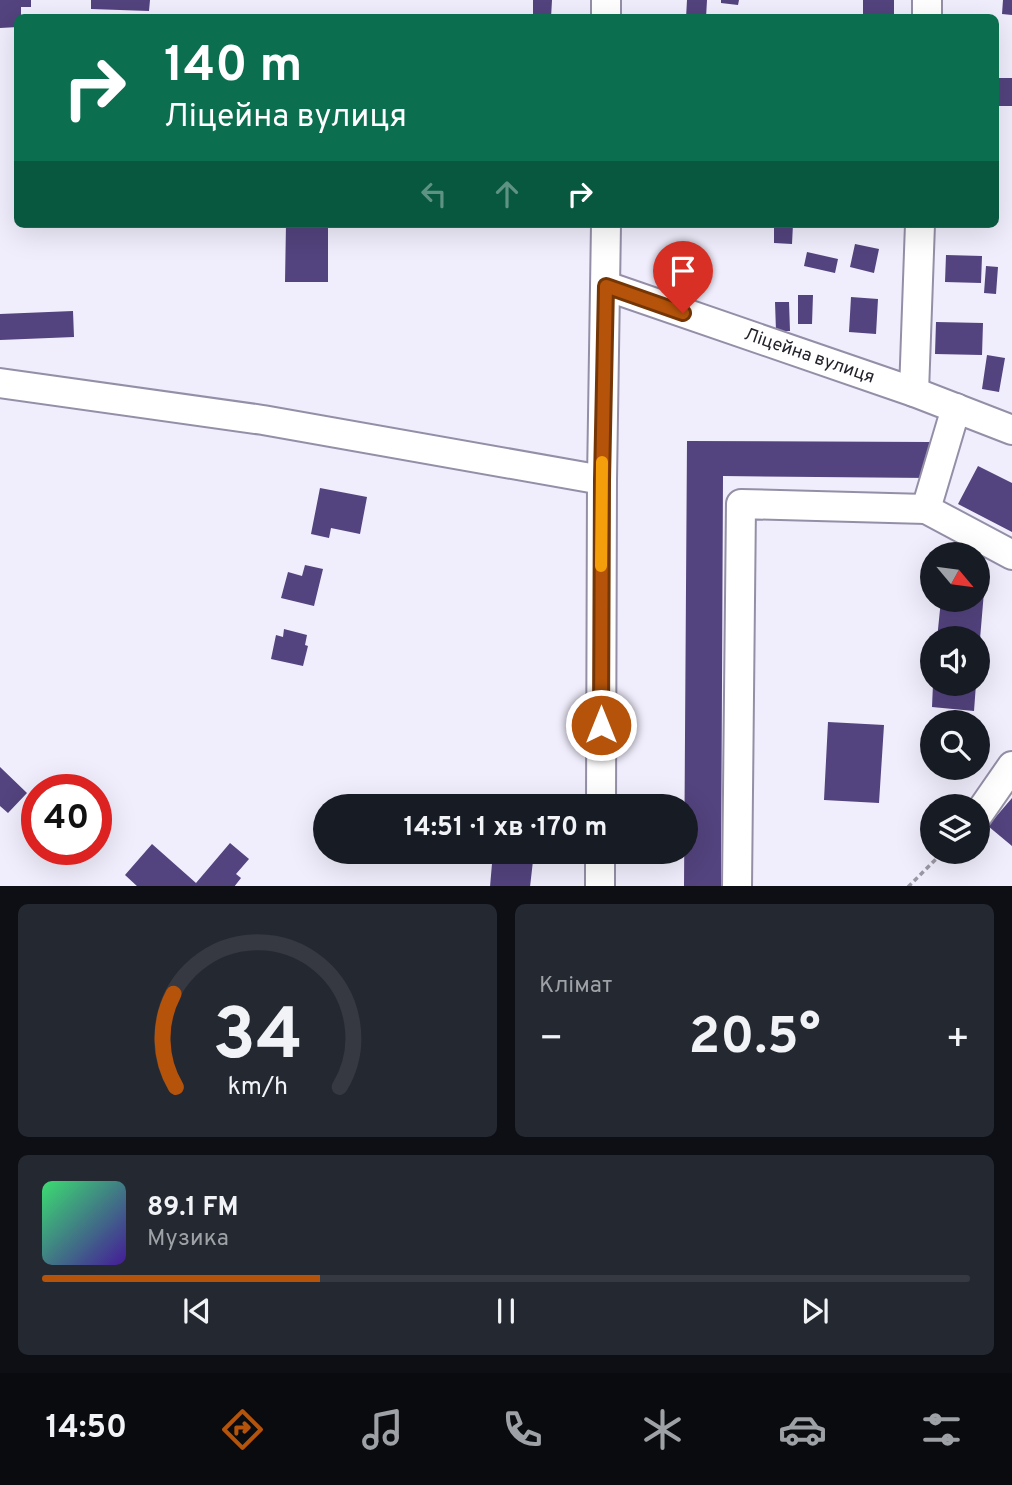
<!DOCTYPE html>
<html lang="uk">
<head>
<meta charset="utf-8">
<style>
	body { margin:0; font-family:Overpass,sans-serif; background:#242831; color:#f1f3f6; height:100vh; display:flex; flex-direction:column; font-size:26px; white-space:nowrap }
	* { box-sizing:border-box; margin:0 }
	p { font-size:23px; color:#9ea1a6 }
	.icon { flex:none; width:38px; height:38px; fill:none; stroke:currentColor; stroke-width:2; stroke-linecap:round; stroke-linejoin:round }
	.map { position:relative; height:886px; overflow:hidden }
	.sheet { display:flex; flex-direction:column; gap:18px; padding:18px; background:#0d0f14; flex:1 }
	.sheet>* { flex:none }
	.banner { position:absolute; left:14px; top:14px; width:985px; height:214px; border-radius:10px; box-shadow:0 7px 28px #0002; background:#0b6e4f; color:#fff; overflow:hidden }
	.needle { width:46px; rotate:119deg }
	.buttons { position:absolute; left:920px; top:542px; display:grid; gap:14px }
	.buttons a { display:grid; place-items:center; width:70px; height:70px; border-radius:50%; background:#171b24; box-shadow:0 7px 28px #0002; font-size:35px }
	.speed { position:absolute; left:21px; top:774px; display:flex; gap:14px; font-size:35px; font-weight:700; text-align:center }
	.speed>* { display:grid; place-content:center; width:91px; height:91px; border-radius:50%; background:#171b24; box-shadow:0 7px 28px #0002; line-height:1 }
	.speed .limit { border:10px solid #d22; background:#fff; color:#111 }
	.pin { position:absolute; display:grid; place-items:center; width:60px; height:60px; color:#fff; margin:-72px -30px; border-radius:50% 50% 50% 0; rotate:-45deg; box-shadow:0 0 7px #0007 }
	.pin .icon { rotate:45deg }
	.me { position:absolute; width:77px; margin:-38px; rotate:0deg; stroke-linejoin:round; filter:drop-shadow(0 0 5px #0008) }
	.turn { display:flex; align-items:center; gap:24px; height:147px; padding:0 35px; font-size:32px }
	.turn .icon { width:91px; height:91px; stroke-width:2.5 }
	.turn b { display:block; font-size:49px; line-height:60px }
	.lanes { display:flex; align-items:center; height:66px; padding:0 35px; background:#0003; justify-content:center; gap:35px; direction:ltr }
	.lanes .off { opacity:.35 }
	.big { font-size:52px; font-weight:700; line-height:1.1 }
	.sheet .widget { flex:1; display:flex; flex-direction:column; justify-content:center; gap:10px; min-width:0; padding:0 24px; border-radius:10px; background:#242831 }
	.sheet .dial { align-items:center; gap:0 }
	.dial svg { height:182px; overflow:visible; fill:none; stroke:#363941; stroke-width:7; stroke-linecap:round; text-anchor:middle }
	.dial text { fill:#f1f3f6; stroke:none }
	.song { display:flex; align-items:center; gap:21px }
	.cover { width:84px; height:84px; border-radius:10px; background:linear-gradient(135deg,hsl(140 70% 55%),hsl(260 70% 35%)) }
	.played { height:7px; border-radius:4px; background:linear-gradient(90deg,#b45309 30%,#363941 30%) }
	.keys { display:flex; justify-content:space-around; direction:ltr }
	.heat { display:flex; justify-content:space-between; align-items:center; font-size:38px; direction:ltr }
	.sheet .tiles { flex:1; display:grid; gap:18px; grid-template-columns:1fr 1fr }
	.widget:last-child { grid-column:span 2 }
	.trip { position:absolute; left:313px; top:794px; width:385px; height:70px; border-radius:35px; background:#171b24; box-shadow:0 7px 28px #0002; font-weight:700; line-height:70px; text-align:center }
	.tab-bar { display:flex; height:112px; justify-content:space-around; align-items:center; background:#090b0e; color:#9ea1a6 }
	.tab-bar .icon { width:49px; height:49px }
	.tab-bar .selected { color:#b45309 }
	.tab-bar b { font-size:32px; color:#f1f3f6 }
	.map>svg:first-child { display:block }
</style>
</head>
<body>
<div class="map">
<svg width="1012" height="887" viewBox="0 0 1012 887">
	<rect width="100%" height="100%" fill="#f0edfc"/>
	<path fill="#53437e" d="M0,0H31V7H21V18H18V27L0,28Z
		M91,0H150L149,11L91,9Z
		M533,0H552L551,18H533Z
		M687,0H707L706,18H686Z
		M721,0H739L738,5L721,3Z
		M863,0H894V18H863Z
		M1003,0H1012V15L1002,14Z
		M997,78H1012V106H997Z
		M286,224H328V282H285Z
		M774,224H793L792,244L774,243Z
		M855,244L879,249L874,273L850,267Z
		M807,252L838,259L835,273L804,266Z
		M946,255L982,256L981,283L945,282Z
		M986,266L998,267L996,294L984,293Z
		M798,295H813L812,324H798Z
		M851,297L878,299L876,334L849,332Z
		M775,302H789L790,331H776Z
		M73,311L74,337L0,340V314Z
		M936,322L983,323L982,355L935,354Z
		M987,355L1005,358L999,392L982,389Z
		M687,441L930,442V478L723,476L721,887H684Z
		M978,466L1012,483V532L958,504Z
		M320,488L367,497L360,534L331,528L329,538L311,534Z
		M305,565L323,569L314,606L281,598L288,572L302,576Z
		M978,568H986L980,639H937L941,600H978Z
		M284,629L307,635L305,645L308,646L303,666L271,659L276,635L283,637Z
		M933,684H976L974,711L932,707Z
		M828,722L884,725L879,803L824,800Z
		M0,767L27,793L8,813L0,806Z
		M1012,798V846L988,826Z
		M230,843L249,859L236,874L241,878L234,887H138L125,875L152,844L196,883Z
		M493,852H534L530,887H490Z"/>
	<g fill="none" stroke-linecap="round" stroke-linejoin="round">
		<defs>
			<g id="minor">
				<path d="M606,18V0"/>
				<path d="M927,18V0"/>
				<path id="s1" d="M606,286L914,392L1012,430"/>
				<path d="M0,383L263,420L602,480"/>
				<path d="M914,392L920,224"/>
				<path d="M956,408L926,509L1012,555"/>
				<path d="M601,807L602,480L606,224"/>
				<path d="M978,815L1012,766"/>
				<path d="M600,887V852"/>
				<path d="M737,887L741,504L926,509"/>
			</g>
		</defs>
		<use href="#minor" stroke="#948fa7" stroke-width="32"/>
		<path stroke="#9b98a5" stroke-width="3.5" stroke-dasharray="5 3.5" stroke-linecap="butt" d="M908,887L943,852"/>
		<use href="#minor" stroke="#fff" stroke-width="28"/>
	</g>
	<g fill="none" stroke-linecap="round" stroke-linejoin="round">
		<defs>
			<path id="route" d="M601,725L602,480L606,286L683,313"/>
		</defs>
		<use href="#route" stroke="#753606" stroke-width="18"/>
		<use href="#route" stroke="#b45309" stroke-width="12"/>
		<path stroke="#f59e0b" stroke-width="12" d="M601,566L602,462"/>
	</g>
	<g text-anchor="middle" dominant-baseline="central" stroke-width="7" stroke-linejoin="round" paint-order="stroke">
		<g font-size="18" fill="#24222b" stroke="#fcfcfc">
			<text stroke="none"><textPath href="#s1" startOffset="215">Ліцейна вулиця</textPath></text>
		</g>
	</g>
</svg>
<div class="buttons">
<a><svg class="needle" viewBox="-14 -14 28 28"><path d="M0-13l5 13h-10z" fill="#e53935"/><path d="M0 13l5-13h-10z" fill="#9ea1a6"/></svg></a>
<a><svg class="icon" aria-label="sound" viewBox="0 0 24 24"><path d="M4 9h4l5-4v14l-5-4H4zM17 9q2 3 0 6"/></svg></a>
<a><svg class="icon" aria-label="search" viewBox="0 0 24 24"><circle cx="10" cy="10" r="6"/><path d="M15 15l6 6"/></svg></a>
<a><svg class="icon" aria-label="layers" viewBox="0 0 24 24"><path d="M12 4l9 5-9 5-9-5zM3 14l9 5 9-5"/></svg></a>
</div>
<div class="speed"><div class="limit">40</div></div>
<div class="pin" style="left:683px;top:313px;background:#d93025"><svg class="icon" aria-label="arrive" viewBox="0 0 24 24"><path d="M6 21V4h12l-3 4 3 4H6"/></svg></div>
<svg class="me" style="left:601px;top:725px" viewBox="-20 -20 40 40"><circle r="17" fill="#b45309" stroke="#fff" stroke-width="3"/><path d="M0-11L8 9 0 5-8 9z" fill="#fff"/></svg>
<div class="trip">14:51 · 1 хв · 170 m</div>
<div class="banner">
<div class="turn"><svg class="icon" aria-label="right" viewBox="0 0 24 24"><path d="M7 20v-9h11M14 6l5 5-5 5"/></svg><div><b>140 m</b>Ліцейна вулиця</div></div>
<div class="lanes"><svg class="icon off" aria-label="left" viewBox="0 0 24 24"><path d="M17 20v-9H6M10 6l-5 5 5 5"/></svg><svg class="icon off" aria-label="ahead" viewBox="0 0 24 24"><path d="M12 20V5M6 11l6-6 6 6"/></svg><svg class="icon" aria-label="right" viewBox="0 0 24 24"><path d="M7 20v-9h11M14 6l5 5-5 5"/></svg></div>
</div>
</div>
<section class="sheet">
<div class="tiles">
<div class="widget dial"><svg viewBox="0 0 100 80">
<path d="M14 69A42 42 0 1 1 86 69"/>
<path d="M14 69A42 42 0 0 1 13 28" stroke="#b45309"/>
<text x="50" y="56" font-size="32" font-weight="700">34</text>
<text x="50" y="72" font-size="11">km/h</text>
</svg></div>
<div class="widget"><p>Клімат</p>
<div class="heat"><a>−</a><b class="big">20.5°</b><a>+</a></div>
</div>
<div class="widget">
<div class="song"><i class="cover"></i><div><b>89.1 FM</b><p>Музика</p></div></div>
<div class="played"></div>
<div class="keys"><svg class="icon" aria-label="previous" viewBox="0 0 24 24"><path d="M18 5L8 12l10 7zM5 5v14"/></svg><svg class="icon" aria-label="pause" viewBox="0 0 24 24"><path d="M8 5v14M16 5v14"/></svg><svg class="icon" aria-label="next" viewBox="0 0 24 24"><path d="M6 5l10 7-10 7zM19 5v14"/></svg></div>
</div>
</div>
</section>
<nav class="tab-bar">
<b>14:50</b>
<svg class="icon selected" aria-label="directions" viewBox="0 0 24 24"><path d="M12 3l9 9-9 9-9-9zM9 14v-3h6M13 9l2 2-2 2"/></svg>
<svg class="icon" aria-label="music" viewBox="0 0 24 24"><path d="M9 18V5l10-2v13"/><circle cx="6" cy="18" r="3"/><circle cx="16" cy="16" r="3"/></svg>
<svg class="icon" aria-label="phone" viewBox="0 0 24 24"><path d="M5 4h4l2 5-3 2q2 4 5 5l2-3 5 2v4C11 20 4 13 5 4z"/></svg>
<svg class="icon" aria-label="climate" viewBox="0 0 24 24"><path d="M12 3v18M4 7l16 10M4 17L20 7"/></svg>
<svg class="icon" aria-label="car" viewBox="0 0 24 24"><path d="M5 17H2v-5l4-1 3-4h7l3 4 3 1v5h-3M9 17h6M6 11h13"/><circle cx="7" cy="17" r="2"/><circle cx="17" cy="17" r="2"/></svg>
<svg class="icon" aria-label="filters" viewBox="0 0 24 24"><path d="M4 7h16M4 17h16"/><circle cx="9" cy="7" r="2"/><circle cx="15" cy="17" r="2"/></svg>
</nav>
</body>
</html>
